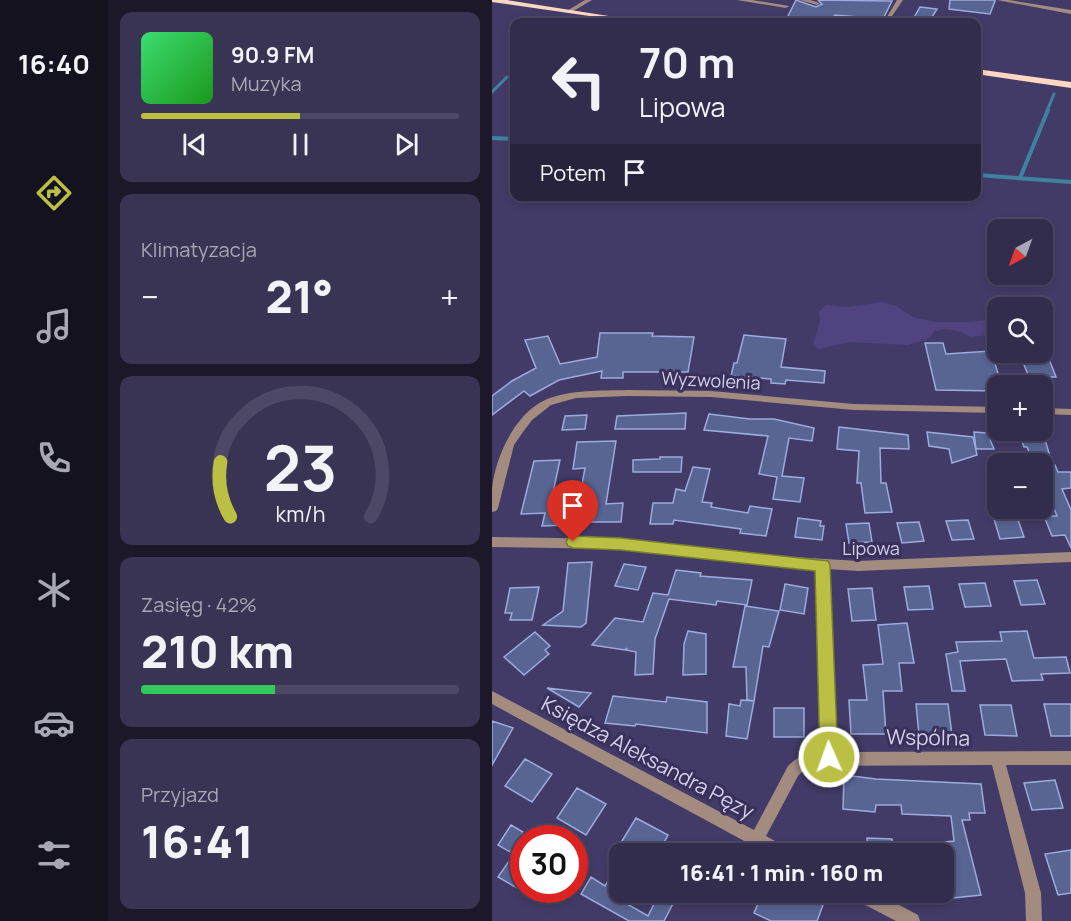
<!DOCTYPE html>
<html lang="pl">
<head>
<meta charset="utf-8">
<style>
	body { margin:0; font-family:Manrope,sans-serif; background:#3a3454; color:#f1f3f6; height:100vh; display:flex; flex-direction:column; font-size:22px; white-space:nowrap }
	* { box-sizing:border-box; margin:0 }
	p { font-size:20px; color:#a8a7b6 }
	.icon { flex:none; width:33px; height:33px; fill:none; stroke:currentColor; stroke-width:2; stroke-linecap:round; stroke-linejoin:round }
	.map { position:relative; flex:1; overflow:hidden }
	.drawer { display:flex; flex-direction:column; gap:12px; padding:12px; background:#1c182a; width:384px }
	.drawer>* { flex:none }
	.banner { position:absolute; left:18px; top:18px; width:471px; height:183px; border-radius:12px; box-shadow:0 3px 9px #0003,0 0 0 2px #4d4865; background:#322c4d; color:#f1f3f6; overflow:hidden }
	.needle { width:39px; rotate:221deg }
	.tools { position:absolute; left:495px; top:219px; display:grid; gap:12px }
	.tools a { display:grid; place-items:center; width:66px; height:66px; border-radius:12px; background:#322c4d; box-shadow:0 3px 9px #0003,0 0 0 2px #4d4865; font-size:30px }
	.speed { position:absolute; left:18px; top:825px; display:flex; gap:12px; font-size:30px; font-weight:700; text-align:center }
	.speed>* { display:grid; place-content:center; width:78px; height:78px; border-radius:50%; background:#322c4d; box-shadow:0 3px 9px #0003,0 0 0 2px #4d4865; line-height:1 }
	.speed .limit { border:9px solid #d22; background:#fff; color:#111 }
	.pin { position:absolute; display:grid; place-items:center; width:51px; height:51px; color:#fff; margin:-62px -26px; border-radius:50% 50% 50% 0; rotate:-45deg; box-shadow:0 0 6px #0007 }
	.pin .icon { rotate:45deg }
	.me { position:absolute; width:66px; margin:-33px; rotate:358deg; stroke-linejoin:round; filter:drop-shadow(0 0 4px #0008) }
	.turn { display:flex; align-items:center; gap:21px; height:126px; padding:0 30px; font-size:27px }
	.turn .icon { width:78px; height:78px; stroke-width:2.5 }
	.turn b { display:block; font-size:42px; line-height:51px }
	.then { display:flex; align-items:center; height:57px; padding:0 30px; background:#0003; gap:12px; font-size:22px }
	.big { font-size:45px; font-weight:800; line-height:1.1 }
	.drawer .card { flex:1; display:flex; flex-direction:column; justify-content:center; gap:9px; min-width:0; padding:0 21px; border-radius:12px; background:#3a3454 }
	.drawer .dial { align-items:center; gap:0 }
	.dial svg { height:156px; overflow:visible; fill:none; stroke:#4d4865; stroke-width:7; stroke-linecap:round; text-anchor:middle }
	.dial text { fill:#f1f3f6; stroke:none }
	.song { display:flex; align-items:center; gap:18px }
	.cover { width:72px; height:72px; border-radius:9px; background:linear-gradient(135deg,hsl(140 70% 55%),hsl(120 70% 35%)) }
	.played { height:6px; border-radius:3px; background:linear-gradient(90deg,#bbc045 50%,#4d4865 50%) }
	.keys { display:flex; justify-content:space-around; direction:ltr }
	.heat { display:flex; justify-content:space-between; align-items:center; font-size:33px; direction:ltr }
	.charge { height:9px; border-radius:4px; background:linear-gradient(90deg,#34c759 42%,#4d4865 0) }
	.trip { position:absolute; left:117px; top:843px; width:345px; height:60px; border-radius:12px; background:#322c4d; box-shadow:0 3px 9px #0003,0 0 0 2px #4d4865; font-weight:800; line-height:60px; text-align:center }
	main { display:flex; flex:1; min-height:0 }
	.tab-bar { display:flex; flex-direction:column; width:108px; justify-content:space-around; align-items:center; background:#14121f; color:#a8a7b6 }
	.tab-bar .icon { width:42px; height:42px }
	.tab-bar .selected { color:#bbc045 }
	.tab-bar b { font-size:27px; color:#f1f3f6 }
	.map>svg:first-child { display:block }
</style>
</head>
<body>
<main>
<nav class="tab-bar">
<b>16:40</b>
<svg class="icon selected" aria-label="directions" viewBox="0 0 24 24"><path d="M12 3l9 9-9 9-9-9zM9 14v-3h6M13 9l2 2-2 2"/></svg>
<svg class="icon" aria-label="music" viewBox="0 0 24 24"><path d="M9 18V5l10-2v13"/><circle cx="6" cy="18" r="3"/><circle cx="16" cy="16" r="3"/></svg>
<svg class="icon" aria-label="phone" viewBox="0 0 24 24"><path d="M5 4h4l2 5-3 2q2 4 5 5l2-3 5 2v4C11 20 4 13 5 4z"/></svg>
<svg class="icon" aria-label="climate" viewBox="0 0 24 24"><path d="M12 3v18M4 7l16 10M4 17L20 7"/></svg>
<svg class="icon" aria-label="car" viewBox="0 0 24 24"><path d="M5 17H2v-5l4-1 3-4h7l3 4 3 1v5h-3M9 17h6M6 11h13"/><circle cx="7" cy="17" r="2"/><circle cx="17" cy="17" r="2"/></svg>
<svg class="icon" aria-label="filters" viewBox="0 0 24 24"><path d="M4 7h16M4 17h16"/><circle cx="9" cy="7" r="2"/><circle cx="15" cy="17" r="2"/></svg>
</nav>
<section class="drawer">
<div class="card">
<div class="song"><i class="cover"></i><div><b>90.9 FM</b><p>Muzyka</p></div></div>
<div class="played"></div>
<div class="keys"><svg class="icon" aria-label="previous" viewBox="0 0 24 24"><path d="M18 5L8 12l10 7zM5 5v14"/></svg><svg class="icon" aria-label="pause" viewBox="0 0 24 24"><path d="M8 5v14M16 5v14"/></svg><svg class="icon" aria-label="next" viewBox="0 0 24 24"><path d="M6 5l10 7-10 7zM19 5v14"/></svg></div>
</div>
<div class="card"><p>Klimatyzacja</p>
<div class="heat"><a>−</a><b class="big">21°</b><a>+</a></div>
</div>
<div class="card dial"><svg viewBox="0 0 100 80">
<path d="M14 69A42 42 0 1 1 86 69"/>
<path d="M14 69A42 42 0 0 1 9 41" stroke="#bbc045"/>
<text x="50" y="56" font-size="32" font-weight="700">23</text>
<text x="50" y="72" font-size="11">km/h</text>
</svg></div>
<div class="card"><p>Zasięg · 42%</p><b class="big">210 km</b><div class="charge"></div></div>
<div class="card"><p>Przyjazd</p><b class="big">16:41</b></div>
</section>
<div class="map">
<svg width="579" height="921" viewBox="0 0 579 921">
	<rect width="100%" height="100%" fill="#433b67"/>
	<path fill="#504380" d="M390,302L404,306L421,317L442,322H477L505,319V334L479,337L470,332L453,329L443,331L436,339L416,345L357,342L327,349L321,345L328,321L327,312L334,305L356,307Z"/>
	<g fill="none" stroke-linecap="round" stroke-linejoin="round">
		<path stroke="#4081a0" stroke-width="3" d="M0,92L15,77
			M555,111L562,94"/>
		<path stroke="#4081a0" stroke-width="4" d="M0,138L22,139
			M484,175L579,182
			M528,178L556,110"/>
	</g>
	<path fill="#586593" stroke="#9cabdd" stroke-width="1.5" d="M304,0L324,7L330,4L326,0L400,1L391,19L343,15L336,22L317,21V22H293Z
		M458,0H503V1L498,14L457,9Z
		M428,7L445,9L437,22L420,21Z
		M108,333H161L160,336L202,337L196,372H131V378H109L110,371L67,380L38,396L32,391L0,415V396L20,381L44,368L33,340L56,336L68,364L105,357Z
		M252,335L294,339L289,367L333,371L332,383L294,380L293,384L279,383V379L239,376L242,363H245Z
		M433,343H451L454,354L499,351L510,386H506V391L444,390Z
		M557,359L564,377H537L530,360Z
		M194,413L193,429H123L125,416Z
		M217,414L258,419H282L322,428L320,441L297,438L290,476L312,478L308,502L281,499L285,477L267,474L276,436L212,430Z
		M95,415L93,429L70,430L73,416Z
		M347,427L416,435L417,449L388,448L389,483H394L400,512L373,513L369,483H365L367,451L345,449Z
		M435,432L481,437L485,455L460,463L457,449L437,446Z
		M482,432L495,433L502,449H484Z
		M527,433H551L560,463H542L535,447H532Z
		M124,441L114,504L131,503L129,522H76L75,525L50,526L53,513L29,514L42,461L68,460L58,506H86L93,468L81,469L85,442Z
		M168,457H190L189,472H141V460L168,459Z
		M550,465H563L566,472H579V488L570,489L579,510V548L573,535L560,536L552,516H565L550,479Z
		M201,467L218,469L210,502L220,503L219,507L256,513L258,506L280,509L274,536L248,533L249,529L182,520L181,524H158L161,503H181L184,489L193,491Z
		M525,517L532,537L508,539L502,519Z
		M306,518L329,521L328,526H332L330,540L303,537Z
		M476,520L482,539L460,540L454,521Z
		M427,522L432,541L410,543L405,523Z
		M377,523L380,542L357,543L354,524Z
		M100,562L94,623L89,627L51,625L71,611L76,563Z
		M132,564L154,567L146,590L123,586Z
		M184,570L209,573L208,576L260,580L255,605L225,601L224,605L177,599L163,639L161,674L143,675L144,652L134,650L135,648L133,650L100,645L123,618L151,622L161,593L176,595Z
		M545,580L553,604L529,605L522,581Z
		M493,583L499,606L473,607L467,584Z
		M293,584L316,588L312,614L288,610Z
		M437,586L441,609L416,610L412,587Z
		M47,587L40,620H18L20,613H13L18,588Z
		M380,588L384,620L360,621L356,589Z
		M253,606L287,611L277,647L271,646L262,701L255,700L254,667H241Z
		M415,623L422,663H407L410,691H391L394,734H359L357,700H375L371,665L391,664L386,625Z
		M196,631L214,634V674L191,675L192,644Z
		M535,631L542,658L574,657L578,673L549,674L551,680L520,681L514,659L468,661L473,691H460L454,654L466,652L464,642L510,641L508,632Z
		M43,632L58,646L53,650L57,654L32,675L12,657Z
		M55,688L99,693L87,707Z
		M121,696L174,702L175,697L215,702V733L144,724L143,726L113,723Z
		M249,700L262,701L255,739L234,736L237,704L248,706Z
		M424,704H456L460,735H427Z
		M552,704H579V736H559Z
		M488,705H519L525,736L493,735Z
		M282,708H312V737H282Z
		M0,721L21,728L0,765Z
		M33,759L60,774L40,802L13,786Z
		M352,775L384,779L489,784L493,813H477L478,820H470L489,895L452,899V842L462,841L459,816L410,814L409,805H384L383,812L351,809Z
		M563,780L571,808L540,810L532,783Z
		M85,788L114,804L94,835L65,818Z
		M144,818L176,835L166,854H122Z
		M19,825L31,832L18,852L6,845Z
		M375,838L400,839L401,854H376Z
		M32,839V892L6,877Z
		M579,850V893L566,895L553,854Z
		M128,860V894L130,896L128,900L156,916L168,892H187L172,921H137L89,894L99,877L113,886Z
		M271,892H304L331,905L325,921H279L262,913Z"/>
	<g fill="none" stroke-linecap="round" stroke-linejoin="round">
		<path fill="#a38c7f" fill-rule="evenodd" d="M93,0H100L78,13L73,12Z
			M245,0H260L297,6L294,8Z
			M308,0H318L328,3L325,5Z
			M405,0H411L396,22H392Z
			M505,0H517L579,10V14Z
			M136,390L219,391L362,404L506,407V413L362,410L219,397L136,396L84,398L59,405L40,420L31,432L22,445L6,508L4,511L0,512C0,505 0,497 0,489C3,457 23,414 53,400C79,389 109,391 136,390Z
			M550,408L579,409V415L550,414Z
			M0,537L129,539L270,555L366,561L579,552V562L366,571L336,569L344,752L579,751V765H514L549,893L550,921H534L533,893L500,765L319,766L314,768L306,776L274,836L297,849L299,854H276L0,704V691L262,830L296,766C306,756 316,752 330,752L324,568L270,565L129,549L0,547Z
			M358,892H383L426,915L428,921H404L360,898Z"/>
		<path fill="#fcd7c2" fill-rule="evenodd" d="M0,0H15L155,22H139L0,2Z
			M484,69L579,82V88L484,74Z"/>
	</g>
	<path fill="#bbc045" stroke="#7a7d2d" stroke-width="1.5" d="M81,536L129,538L336,561L338,565L346,757L344,763L337,766L331,763L328,757L323,571L129,550L81,548L76,546L74,542L76,538Z"/>
	<g text-anchor="middle" dominant-baseline="central" stroke-width="6" stroke-linejoin="round" paint-order="stroke">
		<g font-size="18" fill="#d2cfea" stroke="#39305b">
			<text transform="translate(219 380) rotate(3)">Wyzwolenia</text>
			<text x="379" y="548">Lipowa</text>
		</g>
		<g font-size="21" fill="#d2cfea" stroke="#39305b">
			<text transform="translate(436 737) rotate(1)">Wspólna</text>
			<text transform="translate(156 757) rotate(28)">Księdza Aleksandra Pęzy</text>
		</g>
	</g>
</svg>
<div class="tools">
<a><svg class="needle" viewBox="-14 -14 28 28"><path d="M0-13l5 13h-10z" fill="#e53935"/><path d="M0 13l5-13h-10z" fill="#a8a7b6"/></svg></a>
<a><svg class="icon" aria-label="search" viewBox="0 0 24 24"><circle cx="10" cy="10" r="6"/><path d="M15 15l6 6"/></svg></a>
<a>+</a>
<a>−</a>
</div>
<div class="speed"><div class="limit">30</div></div>
<div class="pin" style="left:81px;top:542px;background:#d93025"><svg class="icon" aria-label="arrive" viewBox="0 0 24 24"><path d="M6 21V4h12l-3 4 3 4H6"/></svg></div>
<svg class="me" style="left:337px;top:757px" viewBox="-20 -20 40 40"><circle r="17" fill="#bbc045" stroke="#fff" stroke-width="3"/><path d="M0-11L8 9 0 5-8 9z" fill="#fff"/></svg>
<div class="trip">16:41 · 1 min · 160 m</div>
<div class="banner">
<div class="turn"><svg class="icon" aria-label="left" viewBox="0 0 24 24"><path d="M17 20v-9H6M10 6l-5 5 5 5"/></svg><div><b>70 m</b>Lipowa</div></div>
<div class="then">Potem<svg class="icon" aria-label="arrive" viewBox="0 0 24 24"><path d="M6 21V4h12l-3 4 3 4H6"/></svg></div>
</div>
</div>
</main>
</body>
</html>
